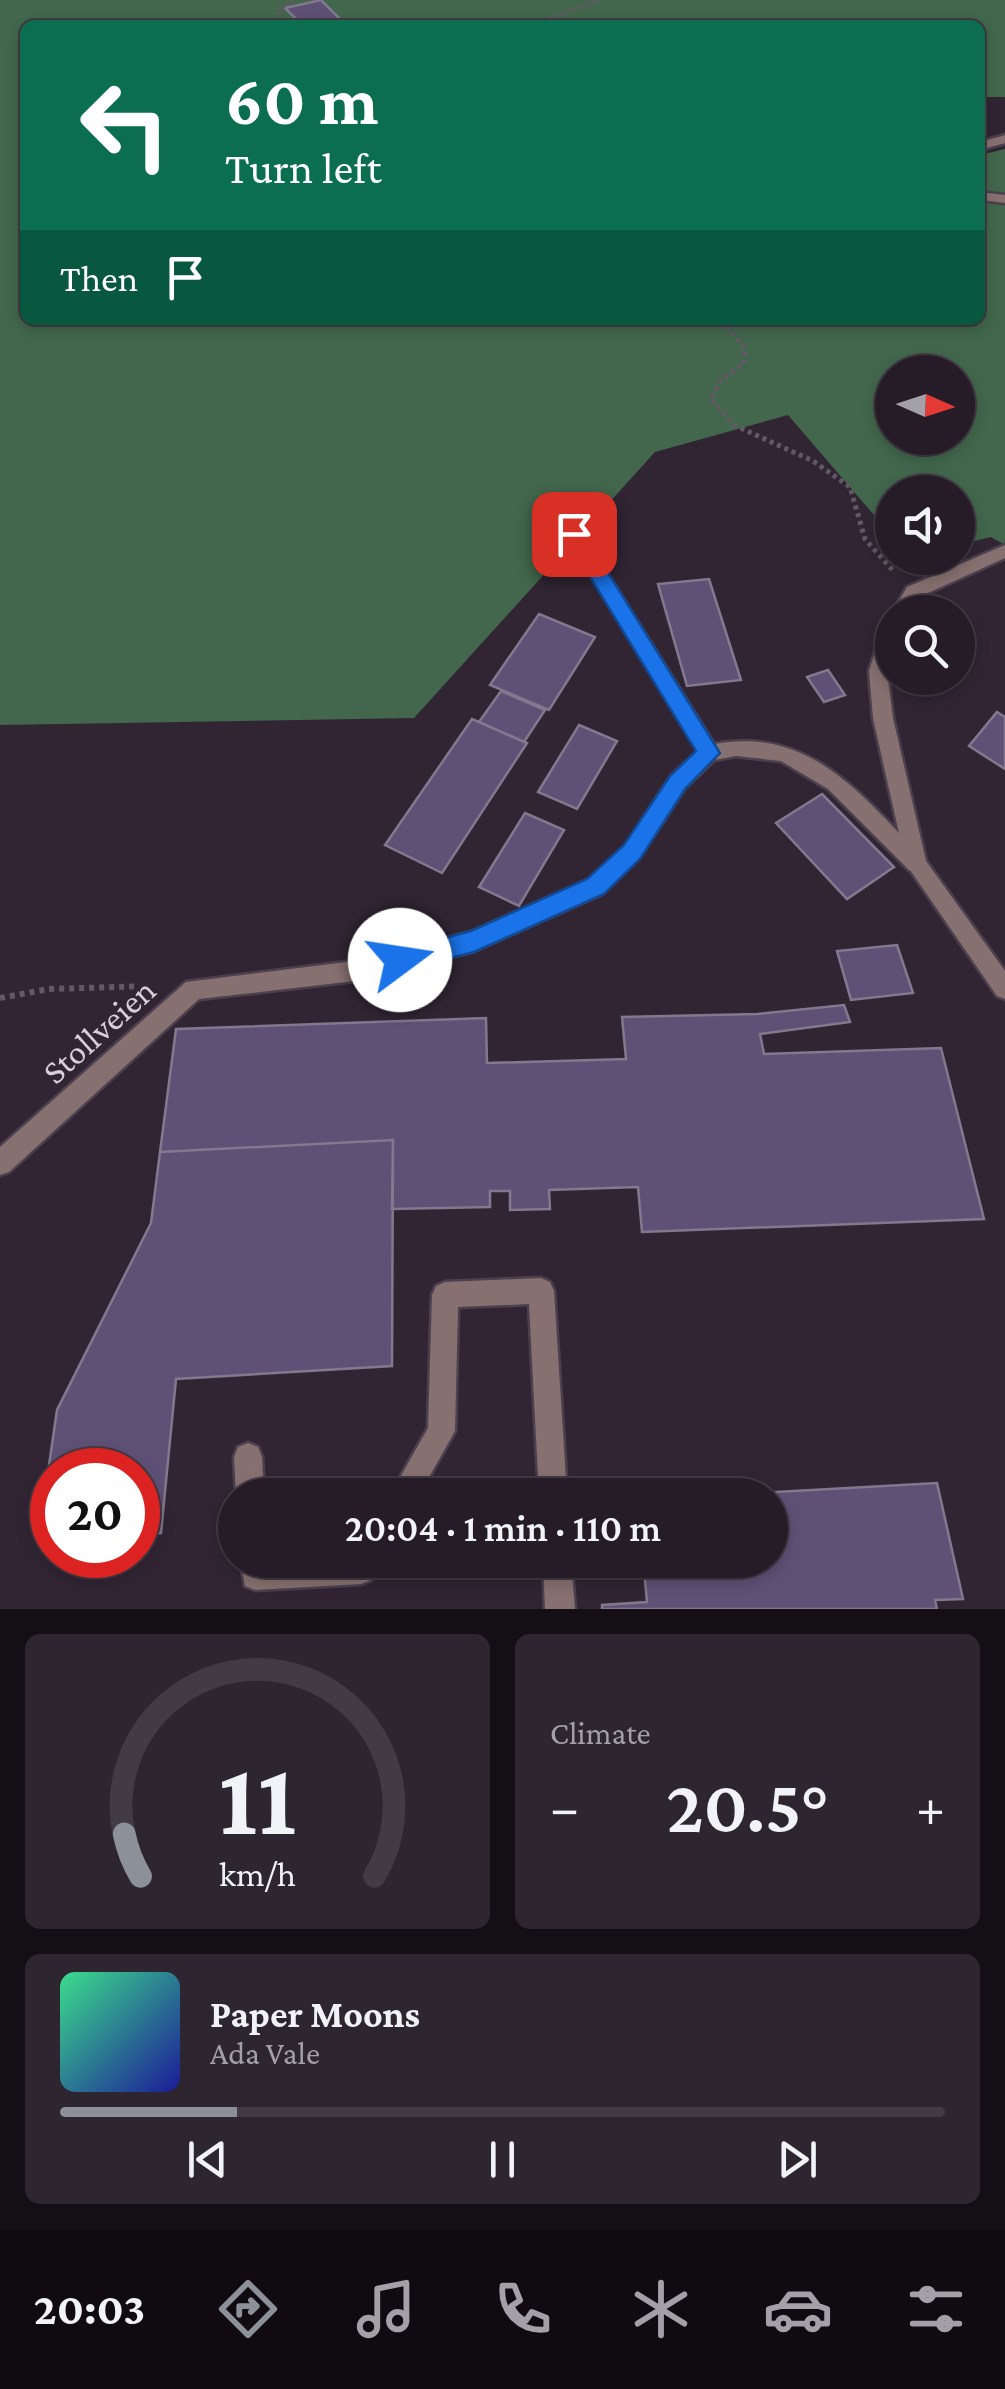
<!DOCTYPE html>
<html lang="en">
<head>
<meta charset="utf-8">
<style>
	body { margin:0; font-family:"Crimson Pro",serif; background:#2d252f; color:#f1f3f6; height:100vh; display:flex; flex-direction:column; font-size:38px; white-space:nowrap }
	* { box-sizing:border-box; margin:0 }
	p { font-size:32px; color:#a3a1a7 }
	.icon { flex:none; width:55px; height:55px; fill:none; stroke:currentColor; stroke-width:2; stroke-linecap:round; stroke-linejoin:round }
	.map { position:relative; height:1609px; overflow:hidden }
	.side { display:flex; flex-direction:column; gap:25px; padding:25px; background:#140f15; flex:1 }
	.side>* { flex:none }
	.hud { position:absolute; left:20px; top:20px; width:965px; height:305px; border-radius:15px; box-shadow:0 5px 15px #0003,0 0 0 2px #423a44; background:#0b6e4f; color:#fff; overflow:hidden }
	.needle { width:65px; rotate:93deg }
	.tools { position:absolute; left:875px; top:355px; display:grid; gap:20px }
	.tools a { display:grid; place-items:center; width:100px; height:100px; border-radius:50%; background:#251c27; box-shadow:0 5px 15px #0003,0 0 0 2px #423a44; font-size:50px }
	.speed { position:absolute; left:30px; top:1448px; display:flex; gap:20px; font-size:50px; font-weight:700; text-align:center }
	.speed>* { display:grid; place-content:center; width:130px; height:130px; border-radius:50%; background:#251c27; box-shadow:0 5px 15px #0003,0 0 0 2px #423a44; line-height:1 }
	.speed .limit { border:15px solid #d22; background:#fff; color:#111 }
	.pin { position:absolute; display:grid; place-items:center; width:85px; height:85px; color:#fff; margin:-42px; border-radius:20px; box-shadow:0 5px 15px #0006 }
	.me { position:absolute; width:110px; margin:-55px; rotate:76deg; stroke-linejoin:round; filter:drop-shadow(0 0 8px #0008) }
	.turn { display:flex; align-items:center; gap:35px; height:210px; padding:0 40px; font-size:45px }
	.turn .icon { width:130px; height:130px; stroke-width:2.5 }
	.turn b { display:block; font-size:70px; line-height:85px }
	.then { display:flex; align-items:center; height:95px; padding:0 40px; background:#0003; gap:20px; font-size:38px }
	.big { font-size:75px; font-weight:600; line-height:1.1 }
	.side .widget { flex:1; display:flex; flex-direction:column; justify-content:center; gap:15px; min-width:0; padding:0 35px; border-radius:15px; background:#2d252f }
	.side .dial { align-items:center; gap:0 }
	.dial svg { height:260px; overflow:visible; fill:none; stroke:#423a44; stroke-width:7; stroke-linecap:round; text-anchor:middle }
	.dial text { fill:#f1f3f6; stroke:none }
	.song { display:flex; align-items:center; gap:30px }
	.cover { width:120px; height:120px; border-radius:15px; background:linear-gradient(135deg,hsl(150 70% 55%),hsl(240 70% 35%)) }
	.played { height:10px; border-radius:5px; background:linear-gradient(90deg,#8c9099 20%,#423a44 20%) }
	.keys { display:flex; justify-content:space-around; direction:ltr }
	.heat { display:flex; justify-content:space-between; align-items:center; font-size:55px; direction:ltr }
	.side .tiles { flex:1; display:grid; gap:25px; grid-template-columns:1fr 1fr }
	.widget:last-child { grid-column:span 2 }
	.trip { position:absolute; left:218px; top:1478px; width:570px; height:100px; border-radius:50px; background:#251c27; box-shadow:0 5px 15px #0003,0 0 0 2px #423a44; font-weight:600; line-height:100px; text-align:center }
	.tab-bar { display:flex; height:160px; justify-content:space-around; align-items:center; background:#0f0b10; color:#a3a1a7 }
	.tab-bar .icon { width:70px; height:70px }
	.tab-bar .active { color:#8c9099 }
	.tab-bar b { font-size:45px; color:#f1f3f6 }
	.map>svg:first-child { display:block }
</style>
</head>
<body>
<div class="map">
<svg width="1005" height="1609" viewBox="0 0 1005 1609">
	<rect width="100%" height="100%" fill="#312534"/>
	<path fill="#42674c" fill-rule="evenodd" d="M0,0H1005V97H980V25H25V320H980V155L1005,149V545L991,537L958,545V492H892V536L788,415L655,452L414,718L0,725ZM892,372H958V438H892Z"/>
	<path fill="#5f5075" stroke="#81798e" stroke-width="2.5" d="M321,0L346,25H302L285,8Z
		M709,579L741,680L687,686L658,584Z
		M539,614L595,637L549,710L490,685Z
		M828,670L845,695L824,702L807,677Z
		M501,691L545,710L524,742L479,722Z
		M997,712L1005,717V769L969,746Z
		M472,719L527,743L442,873L385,845Z
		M579,725L617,741L577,809L538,792Z
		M822,794L894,867L847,899L776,823Z
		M525,813L564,830L519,906L479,887Z
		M897,945L913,993L851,1000L837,951Z
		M844,1005L850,1022L760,1034L764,1054L941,1048L984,1219L642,1232L638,1187L549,1190L550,1209L510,1210V1191H490V1207L392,1209L393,1140L160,1152L176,1029L486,1018L487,1063L626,1059L622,1017L757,1014Z
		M393,1140L392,1366L176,1379L161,1533L138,1535V1470H52V1540L38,1541L57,1410L151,1223L160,1152Z
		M937,1483L963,1599L935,1600L937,1609H602V1605L647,1602L643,1560H770V1495H723Z"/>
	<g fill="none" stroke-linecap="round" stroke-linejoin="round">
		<defs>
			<path id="service" d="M1005,135V143L980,150V142Z
				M574,528L580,530L714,744C811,726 862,796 923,858L926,864L923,870L916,873L909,870L828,789L781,761L736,756L714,760L685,788L639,858L602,894L474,951L363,980L199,999L9,1172L0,1175V1147L186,982L363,960L471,932L588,880L625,846L671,776L698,751L566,534Z
				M541,1278L550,1282L554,1291L567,1495H539L529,1304L458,1307L455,1431L419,1495H390L428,1428L432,1295L436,1286L445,1282Z
				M248,1443L258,1447L262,1457L264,1495H236L234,1457L238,1447Z
				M240,1560H381L371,1580L361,1584L255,1590L245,1586Z
				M543,1560H571L575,1609H545Z"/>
			<path id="minor" d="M980,192L1005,195V203L980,200Z
				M1005,545V558L919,597L910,612L892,613L907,587Z
				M892,620V654L887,671L893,718L926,861L1005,971V999L997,996L906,864L873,718L869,671L883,627Z"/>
		</defs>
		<use href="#service" stroke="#4c404e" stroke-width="5"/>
		<use href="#minor" stroke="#4c404e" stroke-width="5"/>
		<path stroke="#635866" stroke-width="4" stroke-dasharray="2.5 2.5" stroke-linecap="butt" d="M280,25L279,9L295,0
			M531,25L600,0"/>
		<path stroke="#635866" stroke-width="5" stroke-dasharray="4 4" stroke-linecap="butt" d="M722,320L745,348L744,364L720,381L711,400L734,425L813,461L850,487L865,539L895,573"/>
		<path stroke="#635866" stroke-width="6" stroke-dasharray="5 5" stroke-linecap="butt" d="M0,998L49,989L148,986"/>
		<use href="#service" fill="#877170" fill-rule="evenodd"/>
		<use href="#minor" fill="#877170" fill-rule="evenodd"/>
	</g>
	<path fill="#1a73e8" stroke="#114b97" stroke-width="2.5" d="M574,527L581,529L720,753L685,789L640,859L604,894L474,952L400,971L391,968L387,960L391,952L471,931L587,879L624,845L670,776L696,751L564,534Z"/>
	<g text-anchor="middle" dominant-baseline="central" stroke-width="10" stroke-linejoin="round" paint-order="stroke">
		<g font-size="35" fill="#d7cfd9" stroke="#312534">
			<text transform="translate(99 1031) rotate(-42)">Stollveien</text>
		</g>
	</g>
</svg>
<div class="tools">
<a><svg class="needle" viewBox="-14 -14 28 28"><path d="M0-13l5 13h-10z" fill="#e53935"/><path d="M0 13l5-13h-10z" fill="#a3a1a7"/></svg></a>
<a><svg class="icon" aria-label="sound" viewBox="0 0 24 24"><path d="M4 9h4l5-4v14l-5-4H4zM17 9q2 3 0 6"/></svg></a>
<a><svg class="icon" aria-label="search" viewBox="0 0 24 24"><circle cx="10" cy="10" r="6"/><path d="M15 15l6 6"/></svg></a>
</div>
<div class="speed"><div class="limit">20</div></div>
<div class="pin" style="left:574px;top:534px;background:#d93025"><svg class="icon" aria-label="arrive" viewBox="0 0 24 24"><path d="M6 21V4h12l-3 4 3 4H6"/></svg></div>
<svg class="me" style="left:400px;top:960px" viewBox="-20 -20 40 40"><circle r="19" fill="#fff"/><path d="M0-13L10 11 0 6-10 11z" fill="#1a73e8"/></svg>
<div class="trip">20:04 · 1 min · 110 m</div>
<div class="hud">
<div class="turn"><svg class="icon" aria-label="left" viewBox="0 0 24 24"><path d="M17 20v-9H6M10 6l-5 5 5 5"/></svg><div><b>60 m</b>Turn left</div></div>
<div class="then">Then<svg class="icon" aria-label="arrive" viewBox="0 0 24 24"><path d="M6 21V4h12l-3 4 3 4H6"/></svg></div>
</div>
</div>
<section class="side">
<div class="tiles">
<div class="widget dial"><svg viewBox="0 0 100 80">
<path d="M14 69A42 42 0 1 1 86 69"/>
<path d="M14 69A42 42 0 0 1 9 56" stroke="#8c9099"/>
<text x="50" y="56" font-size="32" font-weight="700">11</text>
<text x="50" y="72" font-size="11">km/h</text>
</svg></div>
<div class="widget"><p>Climate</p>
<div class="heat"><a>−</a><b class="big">20.5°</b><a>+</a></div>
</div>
<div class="widget">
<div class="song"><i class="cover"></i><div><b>Paper Moons</b><p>Ada Vale</p></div></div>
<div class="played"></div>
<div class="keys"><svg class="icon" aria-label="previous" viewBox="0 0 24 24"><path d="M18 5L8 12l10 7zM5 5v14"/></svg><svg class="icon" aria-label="pause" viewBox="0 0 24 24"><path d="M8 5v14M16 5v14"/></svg><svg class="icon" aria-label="next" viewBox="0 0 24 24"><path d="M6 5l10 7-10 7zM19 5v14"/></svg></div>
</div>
</div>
</section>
<nav class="tab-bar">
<b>20:03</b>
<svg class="icon active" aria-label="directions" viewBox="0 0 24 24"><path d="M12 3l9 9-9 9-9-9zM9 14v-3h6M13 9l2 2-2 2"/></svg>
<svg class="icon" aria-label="music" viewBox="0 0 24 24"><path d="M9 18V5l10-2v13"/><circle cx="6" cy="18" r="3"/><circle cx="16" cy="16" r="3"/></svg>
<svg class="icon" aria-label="phone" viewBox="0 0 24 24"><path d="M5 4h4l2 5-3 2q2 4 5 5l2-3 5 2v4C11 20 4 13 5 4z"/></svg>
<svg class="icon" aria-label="climate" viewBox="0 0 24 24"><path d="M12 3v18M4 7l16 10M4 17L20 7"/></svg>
<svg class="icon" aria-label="car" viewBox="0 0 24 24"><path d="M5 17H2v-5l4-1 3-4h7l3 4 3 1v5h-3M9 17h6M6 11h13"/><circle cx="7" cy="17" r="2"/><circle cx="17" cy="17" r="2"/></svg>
<svg class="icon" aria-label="filters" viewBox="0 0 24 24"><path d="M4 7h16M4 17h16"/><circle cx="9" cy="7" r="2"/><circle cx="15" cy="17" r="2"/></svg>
</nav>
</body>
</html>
